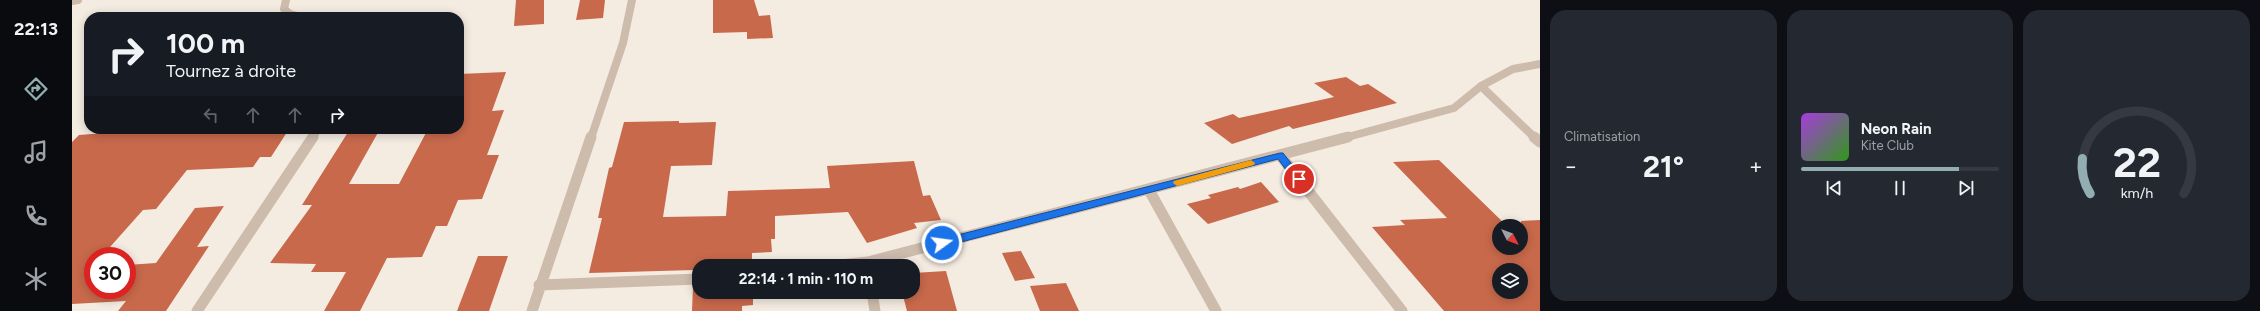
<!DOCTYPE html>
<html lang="fr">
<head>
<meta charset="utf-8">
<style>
	body { margin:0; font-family:Figtree,sans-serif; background:#242831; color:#f1f3f6; height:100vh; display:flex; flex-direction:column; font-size:15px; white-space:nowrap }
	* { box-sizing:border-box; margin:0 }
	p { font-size:13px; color:#9ea1a6 }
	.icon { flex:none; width:22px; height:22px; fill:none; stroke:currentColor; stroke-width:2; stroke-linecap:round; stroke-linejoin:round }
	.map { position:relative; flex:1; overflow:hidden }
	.side { display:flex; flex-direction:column; gap:10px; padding:10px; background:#0d0f14; width:720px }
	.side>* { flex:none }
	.banner { position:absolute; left:12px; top:12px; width:380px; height:122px; border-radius:16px; box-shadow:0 2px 10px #0003; background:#171b24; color:#f1f3f6; overflow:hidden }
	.needle { width:26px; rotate:132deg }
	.controls { position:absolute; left:1420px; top:219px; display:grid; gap:8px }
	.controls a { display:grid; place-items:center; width:36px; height:36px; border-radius:50%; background:#171b24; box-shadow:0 2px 10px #0003; font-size:20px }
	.speed { position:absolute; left:12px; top:247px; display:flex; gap:8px; font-size:20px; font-weight:700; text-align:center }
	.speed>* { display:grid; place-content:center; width:52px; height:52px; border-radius:50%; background:#171b24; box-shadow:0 2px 10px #0003; line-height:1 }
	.speed .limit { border:6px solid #d22; background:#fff; color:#111 }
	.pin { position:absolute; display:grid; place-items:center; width:34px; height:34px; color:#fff; margin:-17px; border:2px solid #fff; border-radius:50%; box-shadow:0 1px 4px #0007 }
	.me { position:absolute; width:44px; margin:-22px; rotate:76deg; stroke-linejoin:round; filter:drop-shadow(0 0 3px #0008) }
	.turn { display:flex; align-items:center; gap:14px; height:84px; padding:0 16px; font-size:18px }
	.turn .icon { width:52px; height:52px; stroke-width:2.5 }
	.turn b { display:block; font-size:28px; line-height:34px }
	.lanes { display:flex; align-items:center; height:38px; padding:0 16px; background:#0003; justify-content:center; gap:20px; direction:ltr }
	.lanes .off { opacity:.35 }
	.big { font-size:30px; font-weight:700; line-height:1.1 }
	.side .widget { flex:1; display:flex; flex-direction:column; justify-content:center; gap:6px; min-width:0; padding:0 14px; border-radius:16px; background:#242831 }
	.side .dial { align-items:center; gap:0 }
	.dial svg { height:104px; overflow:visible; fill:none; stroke:#363941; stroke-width:7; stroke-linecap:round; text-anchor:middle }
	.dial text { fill:#f1f3f6; stroke:none }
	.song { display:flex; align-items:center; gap:12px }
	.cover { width:48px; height:48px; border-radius:6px; background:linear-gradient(135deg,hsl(280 70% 55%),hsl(110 70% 35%)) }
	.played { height:4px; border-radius:2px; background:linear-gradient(90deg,#92aeb2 80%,#363941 80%) }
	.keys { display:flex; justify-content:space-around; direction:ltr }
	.heat { display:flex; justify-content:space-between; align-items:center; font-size:22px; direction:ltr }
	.side .tiles { flex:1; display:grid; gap:10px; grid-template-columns:repeat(3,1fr) }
	.trip { position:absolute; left:620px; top:259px; width:228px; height:40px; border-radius:16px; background:#171b24; box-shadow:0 2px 10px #0003; font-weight:700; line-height:40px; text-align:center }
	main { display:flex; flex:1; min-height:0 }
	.menu { display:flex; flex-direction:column; width:72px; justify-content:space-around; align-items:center; background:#090b0e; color:#9ea1a6 }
	.menu .icon { width:28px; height:28px }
	.menu .selected { color:#92aeb2 }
	.menu b { font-size:18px; color:#f1f3f6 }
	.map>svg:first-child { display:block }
</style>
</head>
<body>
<main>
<nav class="menu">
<b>22:13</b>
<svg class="icon selected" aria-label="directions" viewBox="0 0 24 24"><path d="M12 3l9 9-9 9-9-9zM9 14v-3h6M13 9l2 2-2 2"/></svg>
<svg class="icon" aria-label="music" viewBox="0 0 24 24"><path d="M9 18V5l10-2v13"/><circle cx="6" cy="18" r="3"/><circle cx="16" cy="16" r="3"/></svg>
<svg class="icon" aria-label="phone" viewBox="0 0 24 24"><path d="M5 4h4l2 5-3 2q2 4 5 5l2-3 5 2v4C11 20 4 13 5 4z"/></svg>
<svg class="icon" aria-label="climate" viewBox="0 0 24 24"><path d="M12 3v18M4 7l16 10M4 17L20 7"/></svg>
</nav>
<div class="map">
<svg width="1468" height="311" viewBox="0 0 1468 311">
	<rect width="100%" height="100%" fill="#f4ebe1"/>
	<path fill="#c8694b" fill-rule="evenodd" d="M444,0H472V24L442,26Z
		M508,0H533L531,18L504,20Z
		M641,0H682L687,16L698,15L701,38L675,39V32L641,33Z
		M434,72L420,111L432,110L415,155H427L410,199L386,200L375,226H364L350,257L315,258L288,311H252L274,272H239L244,264L198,263L240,205H230L278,129H308L277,184H327L356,129H387V74Z
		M1274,77L1288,86L1296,84L1325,103L1221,129L1217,126L1160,144L1132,123L1161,114L1167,118L1262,97L1242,83Z
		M607,121V123L644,122L640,165L599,166L591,217L654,216L656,191L758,188L755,166L842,161L851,196L858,195L869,220L842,223L845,228L795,243L776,212L703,216V239H699L700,252L680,253V266H627V272H622V270L517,273L530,218H526L537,168L540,167L552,122Z
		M85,129H217L199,157H188L181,167L115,170L84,209L71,210L30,256H21V290H55V265L84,263L123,208L152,206L125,247L137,246L94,311H46L54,301L0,304V142L7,135Z
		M1367,160L1435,226H1427V248H1449V221L1468,220V311H1372L1300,227L1333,225L1328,220L1375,218L1321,162ZM1427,270H1449V292H1427Z
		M1189,182L1207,202L1136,224L1115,204L1139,198L1136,195L1166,187L1168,189Z
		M949,251L963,278L943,281L930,253Z
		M406,256H436L417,311H385Z
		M874,271L885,311H835L830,292H841V273Z
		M994,283L1007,311H968L958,286Z
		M621,286H627V292H681V305L670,306V311H620Z"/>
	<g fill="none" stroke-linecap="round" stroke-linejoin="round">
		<path stroke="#cdbbac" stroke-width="8" d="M214,0L212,9L218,14L229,17
			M1409,86L1463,138
			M240,138L246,129
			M519,138L551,43L560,0
			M1272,138L1382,108L1409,86L1441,69L1468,64"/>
		<path stroke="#cdbbac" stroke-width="11" d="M1462,137L1468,142
			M1208,155L1330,311
			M1077,190L1144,311
			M758,266L796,262L1276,137
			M467,285L627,279
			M800,292L803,311
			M125,311L241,137
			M460,311L519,137"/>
		<path stroke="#cdbbac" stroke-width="8" d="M0,1L6,0"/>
	</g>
	<path fill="#1a73e8" stroke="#114b97" d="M1208,153H1211L1230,177V182H1223L1206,159L870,247L865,243L870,239Z"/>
	<path fill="#f59e0b" d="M1179,160L1183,163L1182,165L1105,186L1101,183L1102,181Z"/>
</svg>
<div class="controls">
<a><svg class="needle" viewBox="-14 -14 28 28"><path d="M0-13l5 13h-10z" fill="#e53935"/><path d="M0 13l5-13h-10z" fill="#9ea1a6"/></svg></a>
<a><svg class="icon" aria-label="layers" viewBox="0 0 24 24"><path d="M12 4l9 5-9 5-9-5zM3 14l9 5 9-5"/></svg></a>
</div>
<div class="speed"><div class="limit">30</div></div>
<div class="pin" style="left:1227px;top:179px;background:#d93025"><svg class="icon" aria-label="arrive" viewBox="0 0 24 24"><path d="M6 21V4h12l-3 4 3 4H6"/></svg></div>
<svg class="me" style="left:870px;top:243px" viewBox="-20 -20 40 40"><circle r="17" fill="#1a73e8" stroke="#fff" stroke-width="3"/><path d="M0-11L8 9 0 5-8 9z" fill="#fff"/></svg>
<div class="trip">22:14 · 1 min · 110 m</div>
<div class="banner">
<div class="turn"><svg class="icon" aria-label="right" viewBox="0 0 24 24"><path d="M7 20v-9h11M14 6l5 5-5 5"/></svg><div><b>100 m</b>Tournez à droite</div></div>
<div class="lanes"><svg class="icon off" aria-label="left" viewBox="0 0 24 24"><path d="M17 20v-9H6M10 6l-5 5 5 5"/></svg><svg class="icon off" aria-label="ahead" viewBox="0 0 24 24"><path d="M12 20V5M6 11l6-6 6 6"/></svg><svg class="icon off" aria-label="ahead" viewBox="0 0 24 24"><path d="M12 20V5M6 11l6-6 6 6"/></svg><svg class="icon" aria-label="right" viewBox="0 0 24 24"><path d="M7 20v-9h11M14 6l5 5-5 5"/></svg></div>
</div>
</div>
<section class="side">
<div class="tiles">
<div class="widget"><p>Climatisation</p>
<div class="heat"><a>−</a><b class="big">21°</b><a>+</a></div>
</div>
<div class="widget">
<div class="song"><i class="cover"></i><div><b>Neon Rain</b><p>Kite Club</p></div></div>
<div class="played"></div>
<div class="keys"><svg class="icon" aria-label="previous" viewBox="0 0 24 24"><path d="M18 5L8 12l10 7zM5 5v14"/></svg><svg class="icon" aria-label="pause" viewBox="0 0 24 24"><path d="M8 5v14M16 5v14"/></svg><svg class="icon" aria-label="next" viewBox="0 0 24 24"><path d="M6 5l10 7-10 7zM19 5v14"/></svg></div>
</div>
<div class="widget dial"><svg viewBox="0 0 100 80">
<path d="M14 69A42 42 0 1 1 86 69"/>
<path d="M14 69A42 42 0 0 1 8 42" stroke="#92aeb2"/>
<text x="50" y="56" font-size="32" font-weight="700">22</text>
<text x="50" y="72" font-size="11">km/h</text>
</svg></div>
</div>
</section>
</main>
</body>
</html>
